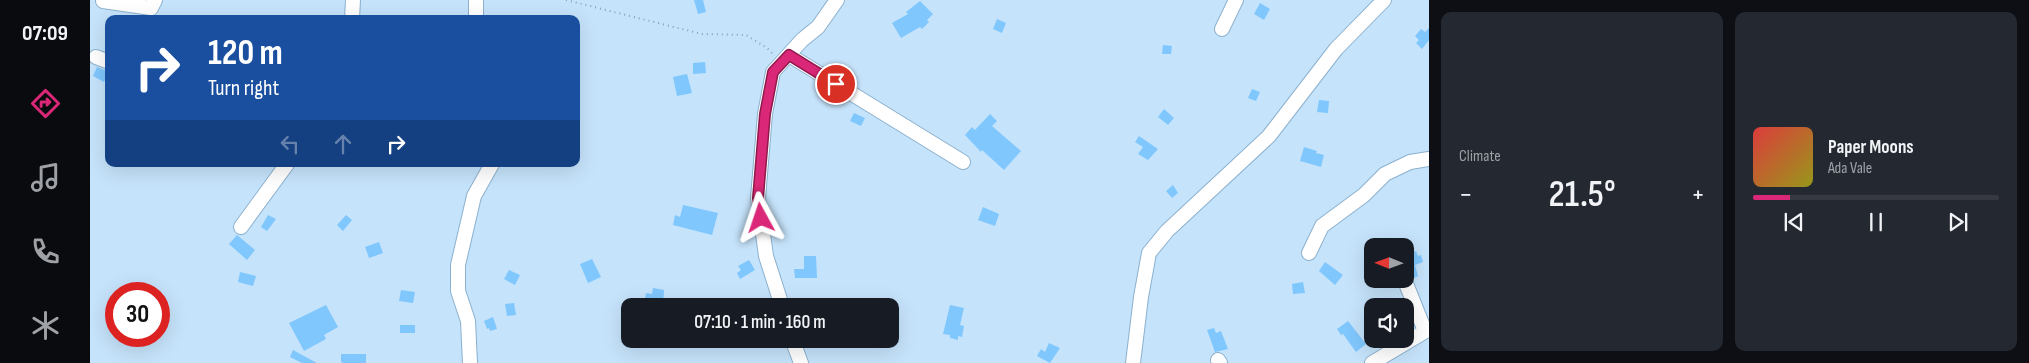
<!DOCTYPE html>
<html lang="en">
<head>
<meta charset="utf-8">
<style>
	body { margin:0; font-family:"Sofia Sans Condensed",sans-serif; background:#242831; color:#f1f3f6; height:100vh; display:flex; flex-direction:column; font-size:19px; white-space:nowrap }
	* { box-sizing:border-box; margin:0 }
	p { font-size:16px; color:#9ea1a6 }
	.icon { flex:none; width:28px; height:28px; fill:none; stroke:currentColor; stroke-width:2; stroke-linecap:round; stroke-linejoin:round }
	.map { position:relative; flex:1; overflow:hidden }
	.panel { display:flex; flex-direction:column; gap:12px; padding:12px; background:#0d0f14; width:600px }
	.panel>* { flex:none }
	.banner { position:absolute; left:15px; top:15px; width:475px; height:152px; border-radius:10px; box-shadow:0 5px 20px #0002; background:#1a4fa0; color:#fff; overflow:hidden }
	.needle { width:32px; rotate:271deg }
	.fabs { position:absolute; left:1274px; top:238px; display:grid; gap:10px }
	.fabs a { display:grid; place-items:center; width:50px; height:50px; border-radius:10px; background:#171b24; box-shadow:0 5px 20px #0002; font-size:25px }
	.speed { position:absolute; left:15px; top:282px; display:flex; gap:10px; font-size:25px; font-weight:700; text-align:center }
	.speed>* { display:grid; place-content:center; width:65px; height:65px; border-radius:50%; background:#171b24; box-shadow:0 5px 20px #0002; line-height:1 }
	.speed .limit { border:8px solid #d22; background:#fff; color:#111 }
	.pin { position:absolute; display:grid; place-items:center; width:42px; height:42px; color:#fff; margin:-21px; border:2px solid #fff; border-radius:50%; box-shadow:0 1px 5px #0007 }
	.me { position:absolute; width:55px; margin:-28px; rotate:355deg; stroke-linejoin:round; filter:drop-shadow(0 0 4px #0008) }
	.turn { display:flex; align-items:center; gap:18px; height:105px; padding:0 20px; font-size:22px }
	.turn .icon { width:65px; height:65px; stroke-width:2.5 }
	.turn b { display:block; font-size:35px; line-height:42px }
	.lanes { display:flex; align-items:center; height:48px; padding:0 20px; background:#0003; justify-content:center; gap:25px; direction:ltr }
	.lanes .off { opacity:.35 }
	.big { font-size:38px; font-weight:600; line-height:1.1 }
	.panel .widget { flex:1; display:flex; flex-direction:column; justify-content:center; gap:8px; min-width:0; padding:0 18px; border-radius:10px; background:#242831 }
	.song { display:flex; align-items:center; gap:15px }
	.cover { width:60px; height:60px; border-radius:8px; background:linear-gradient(135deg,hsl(0 70% 55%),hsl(60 70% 35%)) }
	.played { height:5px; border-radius:2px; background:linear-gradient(90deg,#db2777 15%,#363941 15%) }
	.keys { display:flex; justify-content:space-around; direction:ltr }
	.heat { display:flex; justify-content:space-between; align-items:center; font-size:28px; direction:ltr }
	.panel .tiles { flex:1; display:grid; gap:12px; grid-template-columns:repeat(2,1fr) }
	.trip { position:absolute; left:531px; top:298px; width:278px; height:50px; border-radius:10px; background:#171b24; box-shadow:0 5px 20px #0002; font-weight:600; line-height:50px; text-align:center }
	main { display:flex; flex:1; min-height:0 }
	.dock { display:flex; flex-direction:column; width:90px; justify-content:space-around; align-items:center; background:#090b0e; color:#9ea1a6 }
	.dock .icon { width:35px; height:35px }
	.dock .active { color:#db2777 }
	.dock b { font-size:22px; color:#f1f3f6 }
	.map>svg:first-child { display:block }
</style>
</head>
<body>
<main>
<nav class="dock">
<b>07:09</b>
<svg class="icon active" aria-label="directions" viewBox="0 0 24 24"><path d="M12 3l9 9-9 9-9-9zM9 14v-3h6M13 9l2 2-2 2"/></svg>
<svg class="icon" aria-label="music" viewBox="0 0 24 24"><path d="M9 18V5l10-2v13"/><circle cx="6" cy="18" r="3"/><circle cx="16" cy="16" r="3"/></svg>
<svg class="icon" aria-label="phone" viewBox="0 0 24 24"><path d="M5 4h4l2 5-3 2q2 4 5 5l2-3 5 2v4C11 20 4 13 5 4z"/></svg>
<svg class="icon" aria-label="climate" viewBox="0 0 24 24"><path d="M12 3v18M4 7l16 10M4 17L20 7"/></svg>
</nav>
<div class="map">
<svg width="1339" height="363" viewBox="0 0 1339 363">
	<rect width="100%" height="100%" fill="#c5e3fb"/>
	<path fill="#80c7fd" d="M604,0H613L616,12L608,14Z
		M830,1L843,14L837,20L839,22L832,29L830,27L811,38L802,23L818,14L816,12Z
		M1170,3L1180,9L1174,20L1164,14Z
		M907,19L916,23L912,33L903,29Z
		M1339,28V40L1332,49L1326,43L1329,40L1325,36L1331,29L1335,32Z
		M1073,45L1082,46L1081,54H1072Z
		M615,62L616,73L603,74V63Z
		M7,67L19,72L14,82L3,76Z
		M597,74L602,93L587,96L583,77Z
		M1162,89L1170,92L1166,101L1158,98Z
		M1229,100L1239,101L1238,113L1227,112Z
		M1074,109L1084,118L1078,125L1068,117Z
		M764,113L775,118L771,126L760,121Z
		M900,114L907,121L902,126L931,151L914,170L892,150L891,152L875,135L882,127L885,130Z
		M1049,136L1068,149L1058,160L1048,154L1053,147L1045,142Z
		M1214,147L1227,151L1226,153L1234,155L1231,167L1210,161Z
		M1083,185L1088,193L1082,198L1076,191Z
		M593,205L628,213L622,235L583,225L585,215L590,217Z
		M893,207L909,214L905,226L888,220Z
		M178,215L186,219L177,231L171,227Z
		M256,215L262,220L253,231L247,225Z
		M147,235L165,250L157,260L139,244Z
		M289,242L293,253L279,258L275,247Z
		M1326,251L1328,256L1331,255L1333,262L1325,265L1328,276L1322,279L1315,278V255Z
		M714,256H726L727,278H705L704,269H714Z
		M502,259L511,277L498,283L490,264Z
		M659,260L665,270L650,279L647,273L651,270L648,266Z
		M1235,262L1253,275L1245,285L1229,271Z
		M419,270L430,275L425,285L414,279Z
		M150,272L166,276L163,286L148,282Z
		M1213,282L1215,293L1203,294L1202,284Z
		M563,288L574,290L573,306L554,305L556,293L562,294Z
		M311,290L325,292L323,303L309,301Z
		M424,303L426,315L417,316L415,304Z
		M236,305L248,327L234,335L236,339L214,351L199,323Z
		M860,305L874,308L870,325L874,326L872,337L868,336V340L860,338V335L853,334Z
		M403,317L407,329L400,331L399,328L397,329L394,321Z
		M1258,321L1276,344L1266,352L1253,334L1251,335L1247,329Z
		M310,325H325V333H310Z
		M1124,328L1126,333L1131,331L1138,349L1125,352L1117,330Z
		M959,343L970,348L960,363L947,356L951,349L955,352Z
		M203,350L227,363H212L200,357Z
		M251,354H276V363H253L251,362Z"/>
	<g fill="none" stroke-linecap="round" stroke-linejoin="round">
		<defs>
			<path id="minor" d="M386,0V19
				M13,1L61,8L65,0
				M262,19L263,0
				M1132,29L1146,0
				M699,55L873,162
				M6,57L19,62
				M151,227L197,164
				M1219,253L1232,226L1274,195L1295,174L1320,162L1339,159
				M1317,286L1335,331
				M692,306L676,256L668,198L675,114L683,72L712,40L728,27L747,0
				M702,339L711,363
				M1128,360L1130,363
				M380,363L378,321L368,291V265L384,196L402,164
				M1043,363L1051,297L1059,253L1077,231L1179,136L1246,49L1294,0
				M1282,363L1339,329"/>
		</defs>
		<use href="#minor" stroke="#8cb1ce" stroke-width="16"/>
		<path stroke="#88a1b4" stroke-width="2" stroke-dasharray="1 4" stroke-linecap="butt" d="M476,0L612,34L656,35L677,48L683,54"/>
		<use href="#minor" stroke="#fff" stroke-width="14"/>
	</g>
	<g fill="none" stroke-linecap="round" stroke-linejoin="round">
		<defs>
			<path id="route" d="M671,218L668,198L675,114L683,72L699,55L746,84"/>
		</defs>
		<use href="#route" stroke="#8e194d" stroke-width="12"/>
		<use href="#route" stroke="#db2777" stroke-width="9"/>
	</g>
</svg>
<div class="fabs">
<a><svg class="needle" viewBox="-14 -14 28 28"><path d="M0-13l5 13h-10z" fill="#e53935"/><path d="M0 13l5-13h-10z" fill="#9ea1a6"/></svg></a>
<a><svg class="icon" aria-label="sound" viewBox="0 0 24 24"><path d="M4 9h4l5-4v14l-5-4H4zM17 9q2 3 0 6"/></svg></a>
</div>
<div class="speed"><div class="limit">30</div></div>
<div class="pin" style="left:746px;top:84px;background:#d93025"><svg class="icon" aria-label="arrive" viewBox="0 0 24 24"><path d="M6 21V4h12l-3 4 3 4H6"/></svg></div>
<svg class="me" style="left:671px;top:218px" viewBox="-20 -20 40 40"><path d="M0-17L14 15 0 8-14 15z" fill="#db2777" stroke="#fff" stroke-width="4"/></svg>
<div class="trip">07:10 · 1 min · 160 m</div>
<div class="banner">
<div class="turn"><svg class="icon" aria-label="right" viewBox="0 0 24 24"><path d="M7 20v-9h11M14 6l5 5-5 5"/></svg><div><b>120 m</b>Turn right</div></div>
<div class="lanes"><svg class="icon off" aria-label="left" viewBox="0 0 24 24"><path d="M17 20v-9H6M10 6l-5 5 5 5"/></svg><svg class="icon off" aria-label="ahead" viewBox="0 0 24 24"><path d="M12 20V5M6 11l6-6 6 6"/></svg><svg class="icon" aria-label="right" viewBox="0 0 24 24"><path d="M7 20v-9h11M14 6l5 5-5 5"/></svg></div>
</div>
</div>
<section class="panel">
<div class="tiles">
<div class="widget"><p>Climate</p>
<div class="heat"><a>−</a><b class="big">21.5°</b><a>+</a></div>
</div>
<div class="widget">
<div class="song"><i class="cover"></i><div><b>Paper Moons</b><p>Ada Vale</p></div></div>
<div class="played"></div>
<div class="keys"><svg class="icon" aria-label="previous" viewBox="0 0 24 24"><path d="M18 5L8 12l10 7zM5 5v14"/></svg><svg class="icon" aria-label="pause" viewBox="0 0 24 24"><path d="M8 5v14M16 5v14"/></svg><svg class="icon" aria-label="next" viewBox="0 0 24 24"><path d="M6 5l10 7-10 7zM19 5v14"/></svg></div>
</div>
</div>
</section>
</main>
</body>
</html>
